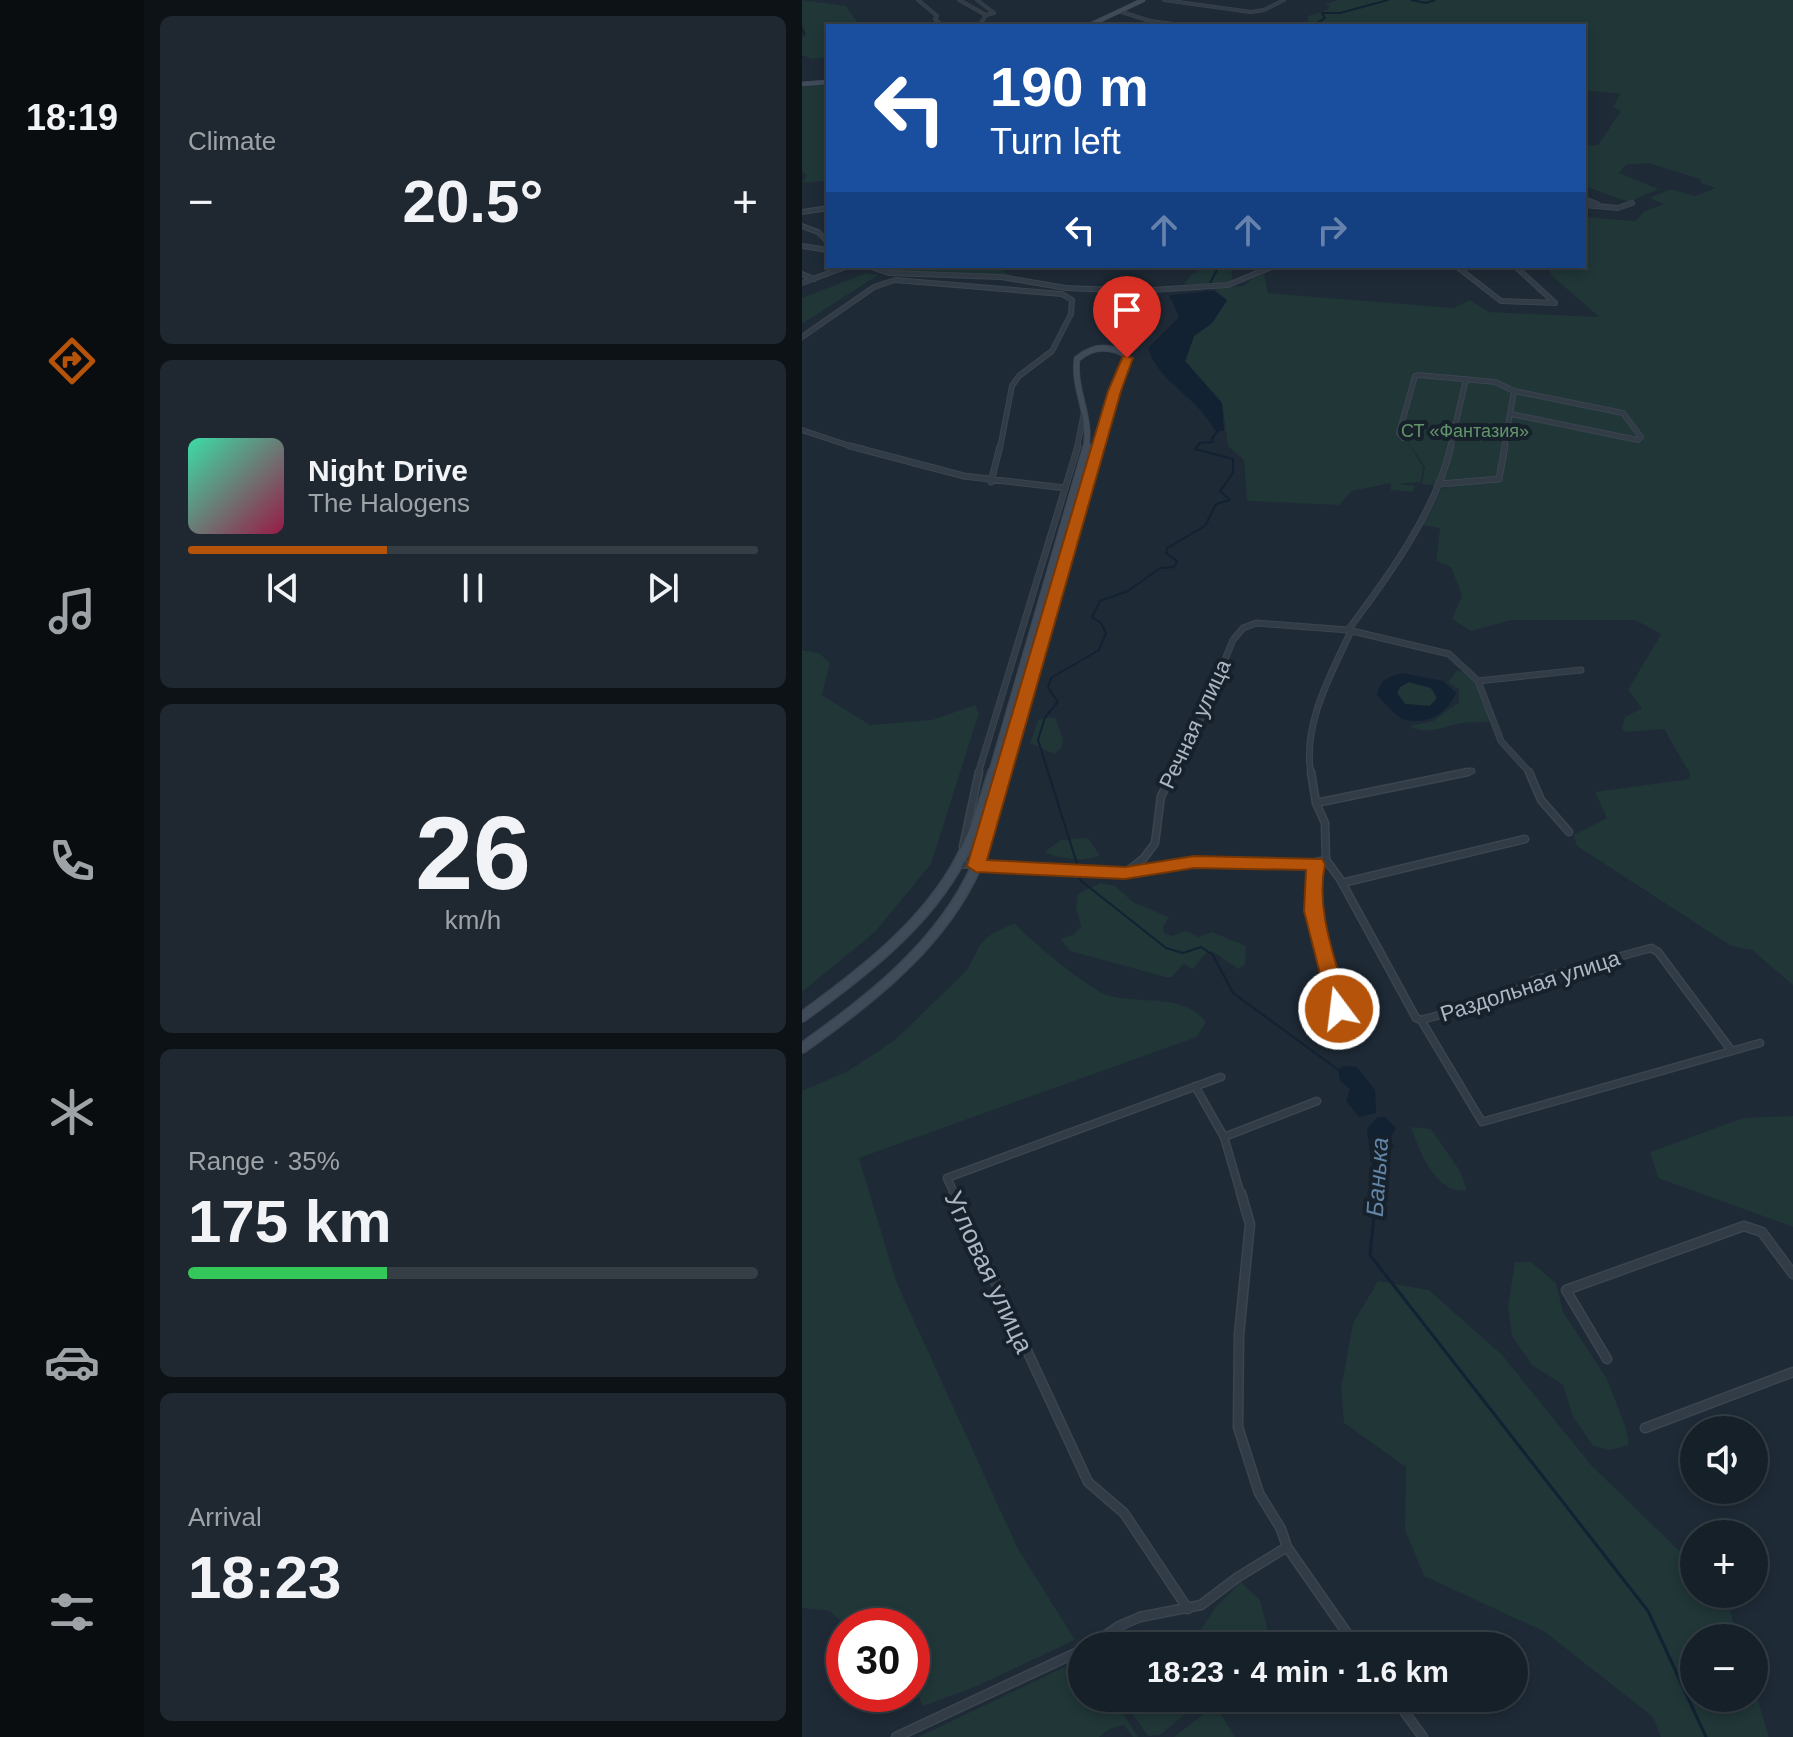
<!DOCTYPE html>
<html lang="en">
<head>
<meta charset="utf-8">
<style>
	body { margin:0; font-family:Arial,sans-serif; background:#1f2830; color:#f1f3f6; height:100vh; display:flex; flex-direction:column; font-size:30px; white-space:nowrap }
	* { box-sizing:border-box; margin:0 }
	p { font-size:26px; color:#9ea3a8 }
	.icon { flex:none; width:44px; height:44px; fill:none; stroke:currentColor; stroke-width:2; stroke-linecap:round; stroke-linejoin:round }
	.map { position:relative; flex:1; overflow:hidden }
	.details { display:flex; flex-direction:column; gap:16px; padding:16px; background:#0c1216; width:658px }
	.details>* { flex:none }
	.banner { position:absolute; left:24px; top:24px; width:760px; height:244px; border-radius:0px; box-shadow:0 4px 12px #0003,0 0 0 2px #353e45; background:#1a4fa0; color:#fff; overflow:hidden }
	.tools { position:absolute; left:878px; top:1416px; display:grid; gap:16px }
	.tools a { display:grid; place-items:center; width:88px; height:88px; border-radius:50%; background:#162028; box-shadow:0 4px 12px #0003,0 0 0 2px #353e45; font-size:40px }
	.speed { position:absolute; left:24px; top:1608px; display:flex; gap:16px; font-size:40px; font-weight:700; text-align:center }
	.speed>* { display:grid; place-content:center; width:104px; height:104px; border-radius:50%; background:#162028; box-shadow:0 4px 12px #0003,0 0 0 2px #353e45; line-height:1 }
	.speed .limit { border:12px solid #d22; background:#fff; color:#111 }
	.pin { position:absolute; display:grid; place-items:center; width:68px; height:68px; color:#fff; margin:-82px -34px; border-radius:50% 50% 50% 0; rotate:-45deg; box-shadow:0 0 8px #0007 }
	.pin .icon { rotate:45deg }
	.me { position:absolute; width:88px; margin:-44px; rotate:345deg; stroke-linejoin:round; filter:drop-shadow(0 0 6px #0008) }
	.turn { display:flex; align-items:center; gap:28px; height:168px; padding:0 32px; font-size:36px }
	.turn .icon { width:104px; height:104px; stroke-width:2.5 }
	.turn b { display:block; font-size:56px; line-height:68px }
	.lanes { display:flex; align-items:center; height:76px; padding:0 32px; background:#0003; justify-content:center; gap:40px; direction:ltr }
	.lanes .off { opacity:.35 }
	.big { font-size:60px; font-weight:800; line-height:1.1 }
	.details .tile { flex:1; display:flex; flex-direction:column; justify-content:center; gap:12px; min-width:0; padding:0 28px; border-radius:12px; background:#1f2830 }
	.details .dial { align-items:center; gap:0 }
	.dial b { font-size:104px; line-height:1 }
	.song { display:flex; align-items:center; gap:24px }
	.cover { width:96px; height:96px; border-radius:12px; background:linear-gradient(135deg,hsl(160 70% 55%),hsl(340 70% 35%)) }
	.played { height:8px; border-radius:4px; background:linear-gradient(90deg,#b45309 35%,#353e45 35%) }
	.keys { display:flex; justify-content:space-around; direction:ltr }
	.heat { display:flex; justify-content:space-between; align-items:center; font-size:44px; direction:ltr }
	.charge { height:12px; border-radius:6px; background:linear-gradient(90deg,#34c759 35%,#353e45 0) }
	.trip { position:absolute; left:266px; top:1632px; width:460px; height:80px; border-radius:40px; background:#162028; box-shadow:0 4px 12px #0003,0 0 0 2px #353e45; font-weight:800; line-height:80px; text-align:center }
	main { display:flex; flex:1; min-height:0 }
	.menu { display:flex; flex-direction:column; width:144px; justify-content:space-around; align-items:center; background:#090d10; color:#9ea3a8 }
	.menu .icon { width:56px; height:56px }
	.menu .selected { color:#b45309 }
	.menu b { font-size:36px; color:#f1f3f6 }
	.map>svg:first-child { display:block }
</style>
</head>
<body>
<main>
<nav class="menu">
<b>18:19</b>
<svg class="icon selected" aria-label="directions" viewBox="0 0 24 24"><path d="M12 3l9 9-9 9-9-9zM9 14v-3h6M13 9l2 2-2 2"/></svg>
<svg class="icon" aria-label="music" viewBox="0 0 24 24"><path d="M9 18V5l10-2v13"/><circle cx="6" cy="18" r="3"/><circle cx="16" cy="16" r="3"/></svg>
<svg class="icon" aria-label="phone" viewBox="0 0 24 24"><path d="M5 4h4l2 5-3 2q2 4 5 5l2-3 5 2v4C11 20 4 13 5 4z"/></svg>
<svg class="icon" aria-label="climate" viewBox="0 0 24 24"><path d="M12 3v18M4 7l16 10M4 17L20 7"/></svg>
<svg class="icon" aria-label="car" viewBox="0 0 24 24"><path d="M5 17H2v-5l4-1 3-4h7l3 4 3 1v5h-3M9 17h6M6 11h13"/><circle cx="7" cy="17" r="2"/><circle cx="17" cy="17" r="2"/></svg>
<svg class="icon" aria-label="filters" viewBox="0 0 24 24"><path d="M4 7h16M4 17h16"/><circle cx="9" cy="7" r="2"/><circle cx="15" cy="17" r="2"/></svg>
</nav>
<section class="details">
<div class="tile"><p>Climate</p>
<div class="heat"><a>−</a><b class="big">20.5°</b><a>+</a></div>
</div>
<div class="tile">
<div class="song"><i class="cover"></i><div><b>Night Drive</b><p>The Halogens</p></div></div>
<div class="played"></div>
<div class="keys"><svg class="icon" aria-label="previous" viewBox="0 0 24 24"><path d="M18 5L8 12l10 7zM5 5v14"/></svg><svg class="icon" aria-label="pause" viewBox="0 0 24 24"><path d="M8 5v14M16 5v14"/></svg><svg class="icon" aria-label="next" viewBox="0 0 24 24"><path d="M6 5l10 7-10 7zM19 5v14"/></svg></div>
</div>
<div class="tile dial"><b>26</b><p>km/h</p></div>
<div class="tile"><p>Range · 35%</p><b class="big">175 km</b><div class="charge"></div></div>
<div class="tile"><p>Arrival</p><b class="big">18:23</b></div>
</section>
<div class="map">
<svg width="991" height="1737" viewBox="0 0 991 1737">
	<rect width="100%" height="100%" fill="#1e2a36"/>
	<path fill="#203637" d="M0,0L44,6L58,26H26V57L10,59L0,55V38L5,34L0,33Z
		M537,0H991V985L950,950L929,946L775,846L771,835L805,818L793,792L887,779L888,774L862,729L823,732L820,728L823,717L840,708L826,690L859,634L833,620H710L669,631L650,619L660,595L649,567L634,561L638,528L618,525L625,518L639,489L647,487L620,484L623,467L604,439L621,467L619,482L595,484L613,486L611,492L589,490V483L550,491L537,505L445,501L442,460L426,446L420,403L383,361L392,336L410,323L425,301L412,288L442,286L451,278L462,274L466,293L651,308L668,300L687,312L797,317L750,276L745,266H782V217L833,221L843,211L862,204L847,198L869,189L893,196L914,188L899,183L898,179L846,163L824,165L817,173L857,189L827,202L782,186V146L796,145L819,111L811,107L818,94L782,90V26H506V16L526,10L527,6L523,4Z
		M26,85V181L0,183L5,176L0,171V87Z
		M77,266H188L210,275L84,271Z
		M405,266H432L429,271L431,281L402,285L382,284L389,275Z
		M64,273L76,275L0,324V298Z
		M0,650L17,653L28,663L20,695L68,725L130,720L173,705L177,713L129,864L73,932L0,992Z
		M655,670C677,675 681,703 688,721C678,724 670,721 661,723C642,725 628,737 608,726L631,721L657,702V690L646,682Z
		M607,682L629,688L635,698L628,706L603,704L595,693L598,687Z
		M248,717L254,719C256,732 270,743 252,754L228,743L236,720Z
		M286,838L298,856C280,862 258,859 242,852L259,840Z
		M298,883L313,886L331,902L367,917L361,927L362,933L369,936L384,931L396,937L410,932L444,946L443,965L436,969L410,951L403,954L391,969L381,964L370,977H363L268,951L258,939L271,935L279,927L274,907L276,894Z
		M213,923C223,937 290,991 305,995C337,1005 381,992 404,1022L395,1037L57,1158L94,1281L215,1547L273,1640L173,1687L121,1706L110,1685V1626H44L28,1611L0,1608V1091L46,1071L93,1040L165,970L179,943L191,933Z
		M991,1116V1227L856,1178L848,1152L941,1118Z
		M609,1127L629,1129L658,1171L665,1190C635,1197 616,1149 609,1127Z
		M713,1262H729L754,1283L761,1312L805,1379L824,1428L827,1445L809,1450L791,1446L771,1417L761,1385L730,1365L710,1336L706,1306Z
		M576,1281L627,1290L700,1355L790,1466L892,1565V1594H917L926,1604L936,1638H892V1698H952V1688L967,1737H859L851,1717L743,1632L622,1576L603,1530L604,1467L542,1423L539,1389L551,1323Z
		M439,1582L458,1600L470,1646H377L394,1637L413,1608Z
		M271,1663L280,1676V1698H311L336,1737H331L322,1725L307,1729L297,1737H116Z
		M323,1698H437L398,1702L358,1735L346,1736L323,1704Z
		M413,1705L433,1737H372Z"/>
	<path fill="#122233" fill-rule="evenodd" d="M412,291L425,300L410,323L392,336L383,361L420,403L422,431L412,430C396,396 357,384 346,348L377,317L367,295Z
		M601,673L641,681L654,693C645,714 627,724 604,720C595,719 582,701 575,695C578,679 586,677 601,673ZM607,682L629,688L635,698L628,706L603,704L595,693L598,687Z
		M543,1066L555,1067L573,1090L574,1113L557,1117L544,1101L548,1089L538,1081L536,1069Z
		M576,1117H583L594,1128L588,1138L592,1147L586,1151V1157L579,1167L581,1190L574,1196L569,1183L574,1170L569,1161L565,1129Z"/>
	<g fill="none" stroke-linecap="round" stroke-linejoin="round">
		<path stroke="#122233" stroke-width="2" d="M609,0L624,3L633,0
			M510,26L523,18L520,13H538L586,0
			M0,28L2,33
			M404,291L417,266
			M276,867L236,740L243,717L256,702L246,688L249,678L297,650L304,633L299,623L290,617L298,601L326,591L358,568L372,567L375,561L364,553L365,548L403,526L414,504L428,500L418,491L431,473V459L393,449L398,443L411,442L410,438L416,431
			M277,874L278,880L364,948L381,953L399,947L411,955L431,993L538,1071"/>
		<path stroke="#122233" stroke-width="3" d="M574,1195L568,1255L846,1611L904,1737"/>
		<defs>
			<path id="street-far4" d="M116,0L135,16L133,19L140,26
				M157,0L184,15
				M175,0L192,13L184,15L177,26
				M362,0L449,12L462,10L482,0
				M317,11L348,21L387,26"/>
			<path id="street-far3" d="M782,199L795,204
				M782,205L816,208L830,203
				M0,212L26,208
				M0,226L16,232L26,242
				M0,246L26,250
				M66,266L87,273L199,277L264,288L335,291L426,285L472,266
				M654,266L699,301L753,303L713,266
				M0,274L12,279
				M0,283L46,266
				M0,337L72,287L93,280L260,294L270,300L269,314L250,351L217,376L210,386L198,448
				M0,430L54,448
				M601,438L597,433L613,376L617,375L693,382L712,391L821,413L839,437L836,440L709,414
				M275,448L282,412
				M648,448L664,379
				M702,448L712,391"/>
			<path id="street-far2" d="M48,446L162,476L263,488
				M189,482L198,446
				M638,484L697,479L703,446
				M546,630C586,577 634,511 649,446
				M676,681L779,670
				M176,774L276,446
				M371,774L396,726L431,640L441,628L454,623L546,630L647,654L676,681L699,741L729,774
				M509,774C500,725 529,674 549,631
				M656,774L670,771"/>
			<path id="street-far1" d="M509,772L514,803L523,823L524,860L538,879L614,1018L619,1020L680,1122L958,1043
				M727,772L739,800L767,832
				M514,803L666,772
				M161,847L177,772
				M155,864L323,873L392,862L499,865L524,860
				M514,864V919L537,1009
				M323,873L342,858L353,843L359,796L372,772
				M540,883L723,839
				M619,1020L700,998L732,980L849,948L856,952L929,1050
				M393,1086L422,1137L439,1195
				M422,1137L515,1101
				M153,1195L145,1178L419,1077"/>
			<path id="street" d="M152,1193L286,1482L322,1513L386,1609
				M439,1193L448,1224L437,1335L436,1427L457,1493L479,1529L485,1547L554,1646
				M805,1359L764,1290L942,1226L960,1232L991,1274
				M843,1428L991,1372
				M287,1646L317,1626L338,1617L399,1605L436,1577L485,1547
				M592,1698L621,1737
				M94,1737L280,1650"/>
			<path id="secondary-far3" d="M286,26L341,0
				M0,84L26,82"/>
			<path id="secondary-far2" d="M284,448C290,417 271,390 275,359C290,346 307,345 324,355C325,363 300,433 295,448"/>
			<path id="secondary-far1" d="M190,774L285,446
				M201,774L296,446"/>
			<path id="secondary" d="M0,1017C59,974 125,924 159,858C174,831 182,801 191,772
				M0,1048C67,1001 140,944 174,867C186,837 192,803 201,772"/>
		</defs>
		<use href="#street-far4" stroke="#3b4550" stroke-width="4"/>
		<use href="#street-far3" stroke="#3b4550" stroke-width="6"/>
		<use href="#street-far2" stroke="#3b4550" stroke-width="7"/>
		<use href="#street-far1" stroke="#3b4550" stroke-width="9"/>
		<use href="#street" stroke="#3b4550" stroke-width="11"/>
		<use href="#secondary-far3" stroke="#3b4550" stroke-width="5"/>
		<use href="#secondary-far2" stroke="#3b4550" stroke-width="7"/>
		<use href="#secondary-far1" stroke="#3b4550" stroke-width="9"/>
		<use href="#secondary" stroke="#3b4550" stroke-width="12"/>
		<use href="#street-far4" stroke="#323c47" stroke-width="3"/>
		<use href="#street-far3" stroke="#323c47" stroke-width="4"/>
		<use href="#street-far2" stroke="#323c47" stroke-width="5"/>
		<use href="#street-far1" stroke="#323c47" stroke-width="6"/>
		<use href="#street" stroke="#323c47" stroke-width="8"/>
		<use href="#secondary-far3" stroke="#404b5a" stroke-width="4"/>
		<use href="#secondary-far2" stroke="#404b5a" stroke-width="5"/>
		<use href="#secondary-far1" stroke="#404b5a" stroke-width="7"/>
		<use href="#secondary" stroke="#404b5a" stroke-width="9"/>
	</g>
	<path fill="#b45309" stroke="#753606" stroke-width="2" d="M321,356L331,358L319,391L185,860L323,867L392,856L520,859L523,864C513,913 535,962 547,1009L544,1014H530L527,1009L502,911L504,870L392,868L323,879L174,872L165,866L306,391Z"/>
	<g text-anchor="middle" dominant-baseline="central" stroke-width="8" stroke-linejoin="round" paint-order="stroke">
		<g font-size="18" fill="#63956b" stroke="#17212b">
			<text x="663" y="431">СТ «Фантазия»</text>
		</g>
		<g font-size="22" fill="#abb7c4" stroke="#17212b">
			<text transform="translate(393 724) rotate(-65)">Речная улица</text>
			<text transform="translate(728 986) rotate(-18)">Раздольная улица</text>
		</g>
		<g font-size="24" font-style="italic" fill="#6284a5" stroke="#17212b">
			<text transform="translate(575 1177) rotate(-86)">Банька</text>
		</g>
		<g font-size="26" fill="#abb7c4" stroke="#17212b">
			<text transform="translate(187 1272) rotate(65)">Угловая улица</text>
		</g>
	</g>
</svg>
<div class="tools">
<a><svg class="icon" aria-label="sound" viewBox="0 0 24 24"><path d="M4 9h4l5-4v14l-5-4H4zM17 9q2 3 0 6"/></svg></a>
<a>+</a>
<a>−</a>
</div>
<div class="speed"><div class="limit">30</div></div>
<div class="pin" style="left:325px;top:358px;background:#d93025"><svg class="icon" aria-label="arrive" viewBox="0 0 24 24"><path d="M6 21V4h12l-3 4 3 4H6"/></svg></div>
<svg class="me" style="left:537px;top:1009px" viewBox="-20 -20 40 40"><circle r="17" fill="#b45309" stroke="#fff" stroke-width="3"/><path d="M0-11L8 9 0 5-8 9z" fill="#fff"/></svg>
<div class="trip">18:23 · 4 min · 1.6 km</div>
<div class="banner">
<div class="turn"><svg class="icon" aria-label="left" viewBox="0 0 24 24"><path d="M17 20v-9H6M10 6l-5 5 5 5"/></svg><div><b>190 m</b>Turn left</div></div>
<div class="lanes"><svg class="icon" aria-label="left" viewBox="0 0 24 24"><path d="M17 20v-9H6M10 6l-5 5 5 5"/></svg><svg class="icon off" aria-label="ahead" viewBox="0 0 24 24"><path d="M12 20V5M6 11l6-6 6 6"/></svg><svg class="icon off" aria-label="ahead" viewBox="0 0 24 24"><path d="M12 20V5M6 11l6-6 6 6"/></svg><svg class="icon off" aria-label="right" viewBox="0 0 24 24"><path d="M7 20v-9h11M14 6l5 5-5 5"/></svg></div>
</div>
</div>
</main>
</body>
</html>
